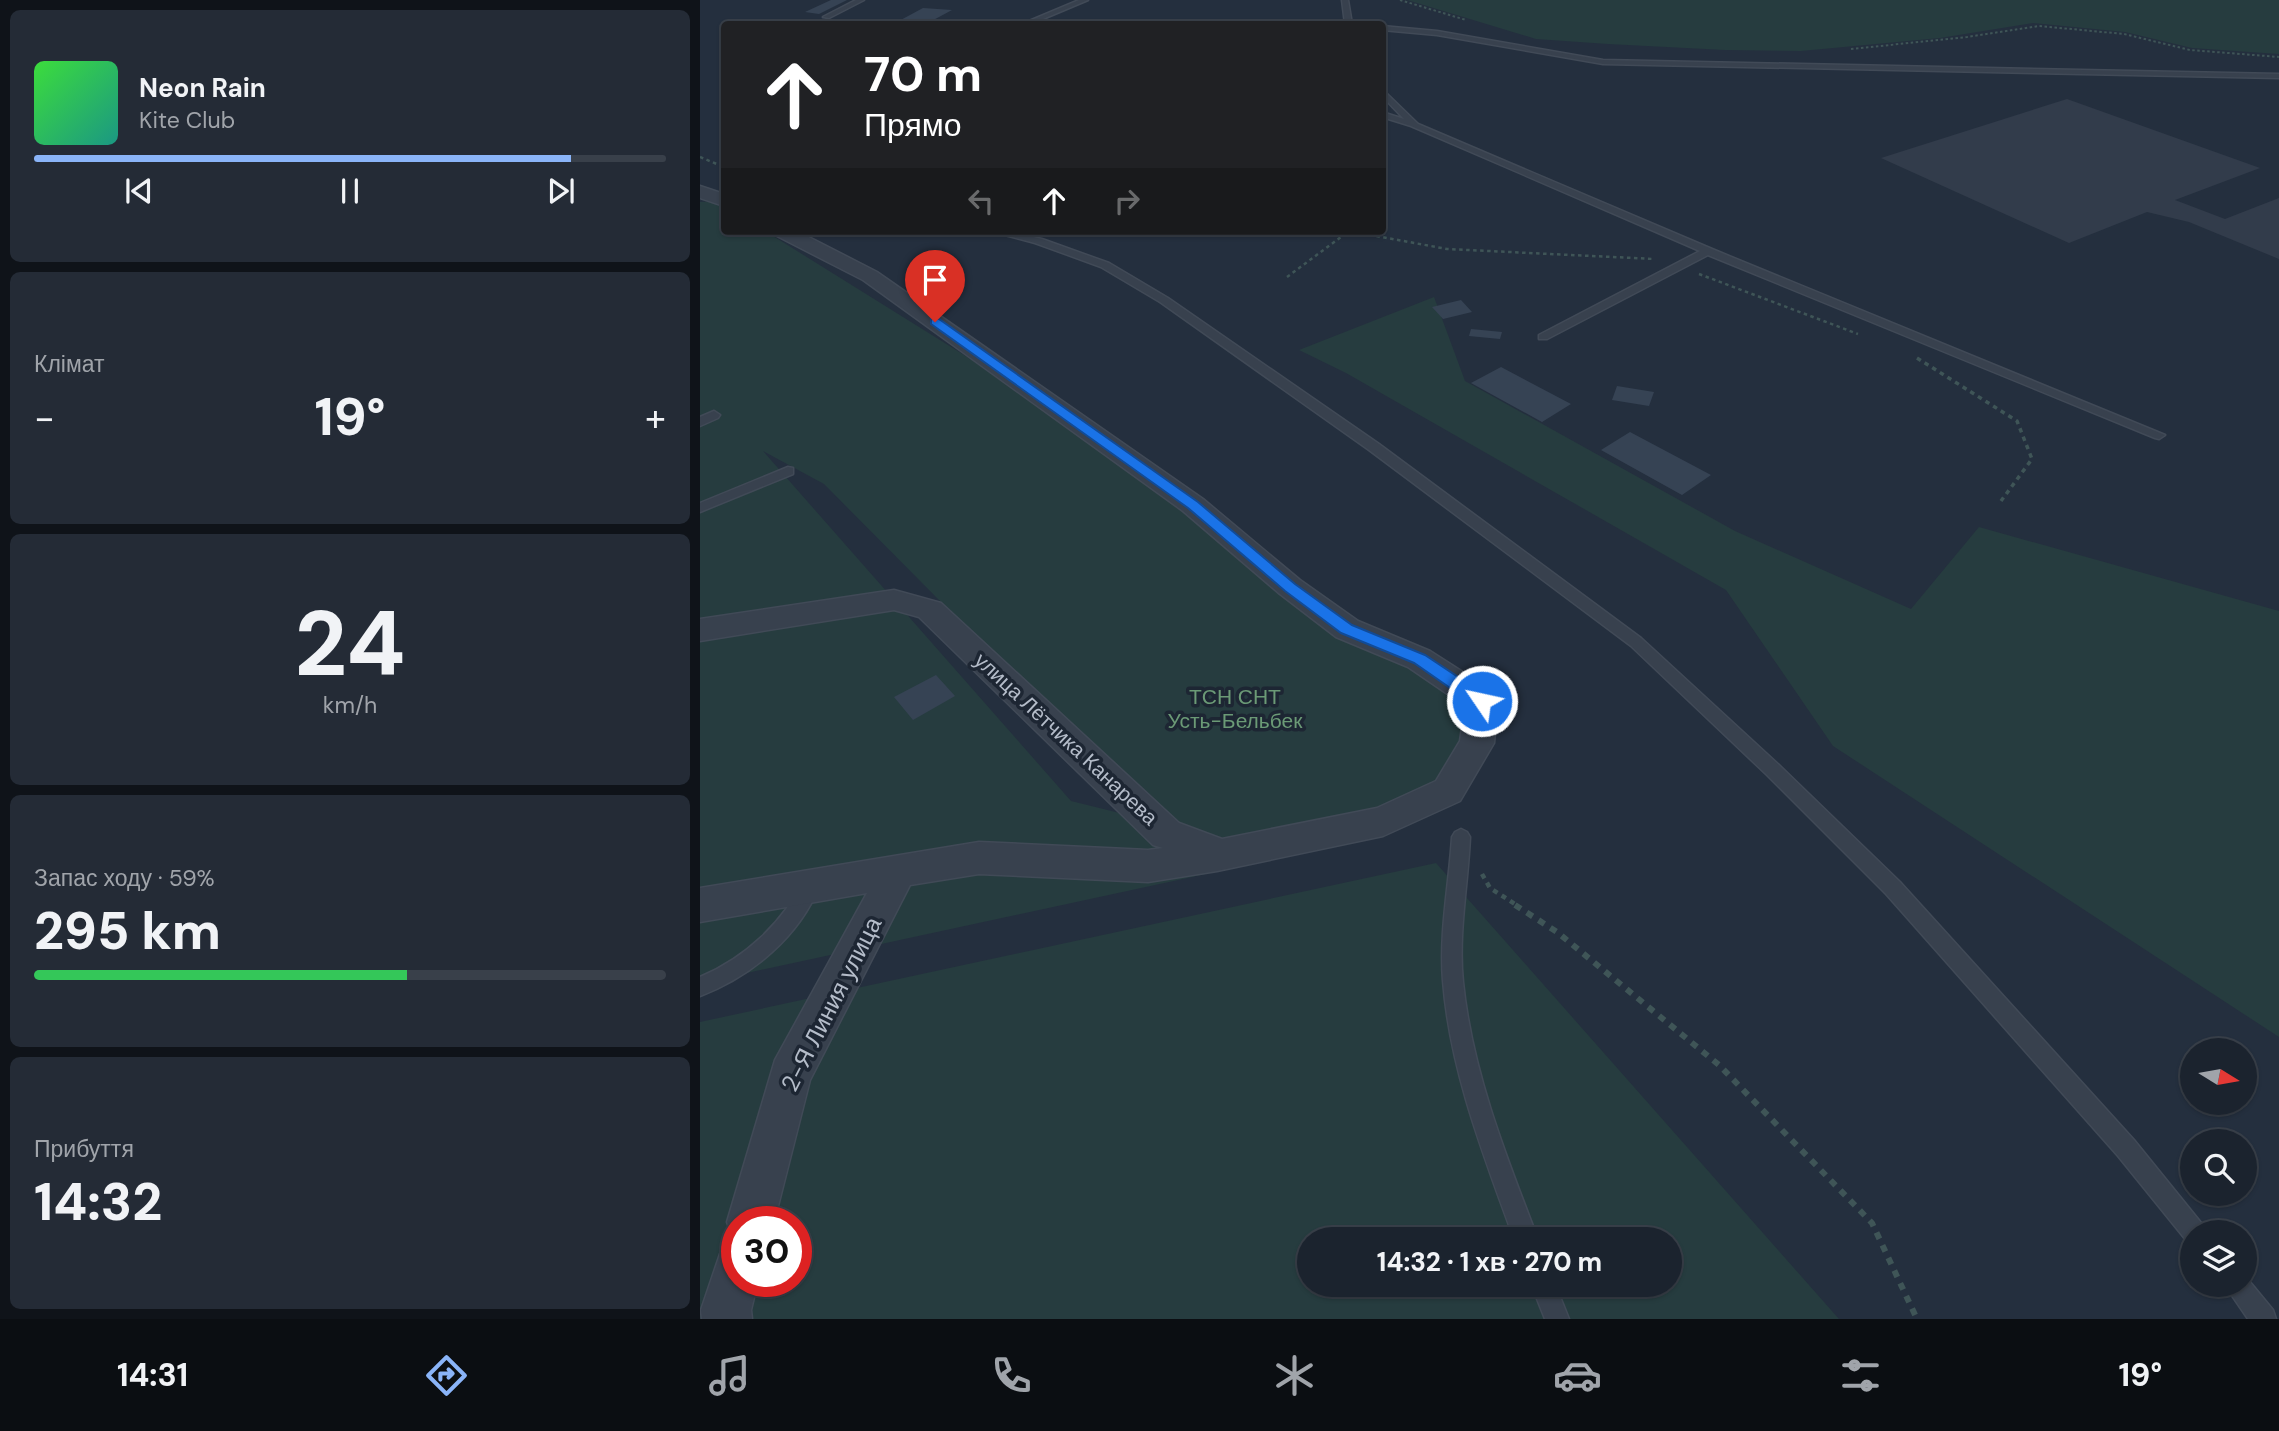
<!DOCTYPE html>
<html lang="uk">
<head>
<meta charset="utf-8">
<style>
	body { margin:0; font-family:"DM Sans",sans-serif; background:#242b36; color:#f1f3f6; height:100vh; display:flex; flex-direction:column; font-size:26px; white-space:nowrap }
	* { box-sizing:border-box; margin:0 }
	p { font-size:23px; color:#a0a4aa }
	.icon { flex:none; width:38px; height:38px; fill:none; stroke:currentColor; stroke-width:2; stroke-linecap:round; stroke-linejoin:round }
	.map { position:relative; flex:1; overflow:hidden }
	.details { display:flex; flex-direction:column; gap:10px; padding:10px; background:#0f1319; width:700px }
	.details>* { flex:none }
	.hud { position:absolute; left:21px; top:21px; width:665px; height:214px; border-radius:7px; box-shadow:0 2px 5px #0004,0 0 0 2px #39404a; background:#202124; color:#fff; overflow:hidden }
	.needle { width:46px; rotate:101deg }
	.controls { position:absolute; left:1480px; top:1038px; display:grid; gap:14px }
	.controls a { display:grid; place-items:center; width:77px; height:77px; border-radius:50%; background:#1b232e; box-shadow:0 2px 5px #0004,0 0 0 2px #39404a; font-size:35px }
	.speed { position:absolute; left:21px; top:1206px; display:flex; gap:14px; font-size:35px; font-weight:700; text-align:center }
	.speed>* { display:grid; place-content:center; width:91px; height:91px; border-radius:50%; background:#1b232e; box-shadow:0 2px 5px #0004,0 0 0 2px #39404a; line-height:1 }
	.speed .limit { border:10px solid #d22; background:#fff; color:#111 }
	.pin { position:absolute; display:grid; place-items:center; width:60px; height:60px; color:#fff; margin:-72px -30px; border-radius:50% 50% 50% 0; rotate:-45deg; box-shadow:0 0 7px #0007 }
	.pin .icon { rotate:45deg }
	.me { position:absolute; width:77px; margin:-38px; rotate:304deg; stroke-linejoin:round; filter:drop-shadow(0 0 5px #0008) }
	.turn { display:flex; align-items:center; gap:24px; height:147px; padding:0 28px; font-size:32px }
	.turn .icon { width:91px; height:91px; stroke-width:2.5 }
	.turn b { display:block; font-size:49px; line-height:60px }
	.lanes { display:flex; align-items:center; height:66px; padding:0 28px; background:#0003; justify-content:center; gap:35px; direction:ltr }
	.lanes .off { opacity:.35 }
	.big { font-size:52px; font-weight:800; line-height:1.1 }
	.details .tile { flex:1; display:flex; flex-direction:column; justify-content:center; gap:10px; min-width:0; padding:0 24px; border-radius:10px; background:#242b36 }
	.details .dial { align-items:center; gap:0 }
	.dial b { font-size:91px; line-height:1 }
	.song { display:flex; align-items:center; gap:21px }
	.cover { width:84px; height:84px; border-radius:10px; background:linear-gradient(135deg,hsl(120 70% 55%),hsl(170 70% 35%)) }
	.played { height:7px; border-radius:4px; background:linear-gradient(90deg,#8ab4f8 85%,#39404a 85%) }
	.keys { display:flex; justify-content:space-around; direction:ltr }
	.heat { display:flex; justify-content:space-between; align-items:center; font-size:38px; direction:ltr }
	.charge { height:10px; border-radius:5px; background:linear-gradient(90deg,#34c759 59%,#39404a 0) }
	.trip { position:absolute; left:597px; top:1227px; width:385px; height:70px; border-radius:35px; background:#1b232e; box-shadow:0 2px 5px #0004,0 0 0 2px #39404a; font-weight:800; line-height:70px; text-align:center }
	.tabs { display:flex; height:112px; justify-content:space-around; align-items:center; background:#0b0e12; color:#a0a4aa }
	.tabs .icon { width:49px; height:49px }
	.tabs .selected { color:#8ab4f8 }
	.tabs b { font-size:32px; color:#f1f3f6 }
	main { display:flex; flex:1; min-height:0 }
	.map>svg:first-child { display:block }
</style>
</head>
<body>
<main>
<section class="details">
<div class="tile">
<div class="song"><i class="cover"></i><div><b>Neon Rain</b><p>Kite Club</p></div></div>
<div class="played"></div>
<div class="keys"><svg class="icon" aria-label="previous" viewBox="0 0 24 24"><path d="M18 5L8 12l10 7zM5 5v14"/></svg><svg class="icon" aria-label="pause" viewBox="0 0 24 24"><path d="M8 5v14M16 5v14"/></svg><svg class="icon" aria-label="next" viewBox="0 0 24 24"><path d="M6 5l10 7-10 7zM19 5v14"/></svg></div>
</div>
<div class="tile"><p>Клімат</p>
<div class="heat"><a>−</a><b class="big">19°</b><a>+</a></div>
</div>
<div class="tile dial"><b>24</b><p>km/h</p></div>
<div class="tile"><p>Запас ходу · 59%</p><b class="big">295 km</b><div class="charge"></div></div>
<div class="tile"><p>Прибуття</p><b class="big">14:32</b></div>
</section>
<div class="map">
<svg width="1579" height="1319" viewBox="0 0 1579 1319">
	<rect width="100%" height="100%" fill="#242f3e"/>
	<path fill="#323c4b" d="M1367,99L1560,168L1475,200L1525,219L1579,198V259L1489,222L1447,212L1369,243L1181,158Z"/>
	<path fill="#263c3f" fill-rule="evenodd" d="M707,0H1579V54L1492,48L1425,32L1333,23L1240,38L1101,51L1025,50L908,44L836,39Z
		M17,201L24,206V231H65L272,360L475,505L701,660L773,703L746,786L681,816L547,846L590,856L0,983V202ZM63,451L124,484L460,823L371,801Z
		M734,297L765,381L1035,531L1211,609L1279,527L1579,611V1037L1133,746L1026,590L646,373L599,350Z
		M736,863L1139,1319H0V1022ZM37,1222H96V1281H37ZM609,1239H970V1284H609Z"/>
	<path fill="#364354" d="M131,0H147L119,14L105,12Z
		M223,8L252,10L226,24L197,22Z
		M761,300L772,312L743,319L732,307Z
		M771,329L802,332L800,339L769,336Z
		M801,367L871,404L842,422L771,383Z
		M917,386L954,392L949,406L912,400Z
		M930,432L1011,475L982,495L901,450Z
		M236,675L255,696L213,720L194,697Z"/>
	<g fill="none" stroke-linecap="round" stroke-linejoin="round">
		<defs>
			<path id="lane" d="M156,0H164L129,18L123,17Z
				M379,0H388L331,24H322Z
				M642,0H648L652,24H645Z
				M682,26L737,31L903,60L1579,74V78L903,64L737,35L682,30Z
				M682,89L718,124L1012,249L1465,435L1459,439L1455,438L1008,255L847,339H839V335L1000,251L711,126L682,117V112L704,119L682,96Z
				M289,231H307L342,239L409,263L468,298L679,444L941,638L1079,765L1200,882L1434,1140L1502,1224L1506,1232H1493V1243L1486,1240L1418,1156L1186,894L1067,775L931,646L669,450L460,302L401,267L335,243Z
				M14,411L20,415L18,418L0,426V417Z
				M88,467L93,468V474L0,512V503Z
				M761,829L767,832L770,837C768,885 758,934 763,982C772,1071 806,1156 838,1239H814C784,1156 750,1071 743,981C739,933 749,885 752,837L755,832Z
				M111,877L118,879L120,885C99,937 52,976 0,996V977C45,958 83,923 104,879Z
				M1545,1276L1573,1310L1576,1319H1548L1524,1284H1545Z
				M831,1284H855L869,1319H845Z"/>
			<path id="street" d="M0,186L24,194V206L0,198Z
				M72,231H97L177,272L503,499L600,580L658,621L730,651L794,692L798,701L794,743L760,801L683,836L517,871L448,882L279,874L210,885L110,1080L74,1222H37V1240L33,1239L27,1222L75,1060L167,893L0,922V888L279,842L448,850L463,848L453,845L219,617L194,610L0,641V619L194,590L241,603L479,823L522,839L677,808L736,781L760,741L765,706L708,667L636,637L580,594L483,511L163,280L75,235Z
				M37,1247V1281H58L51,1310L52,1319H2L1,1310L20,1254Z"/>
		</defs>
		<use href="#lane" stroke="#414a57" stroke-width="3"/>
		<use href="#street" stroke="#414a57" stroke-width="3"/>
		<path stroke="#3f5557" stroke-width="2" stroke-dasharray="2.5 2.5" stroke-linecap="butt" d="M700,0L766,20
			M1151,49L1267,37L1339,26L1424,34L1490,50L1579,57"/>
		<path stroke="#3f5557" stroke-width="2.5" stroke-dasharray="3.5 3.5" stroke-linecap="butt" d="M0,157L24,167
			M999,274L1158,334
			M587,277L649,231L747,249L954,259"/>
		<path stroke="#3f5557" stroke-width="3.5" stroke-dasharray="4.5 4.5" stroke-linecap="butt" d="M1217,358L1317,421L1332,459L1301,501"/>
		<path stroke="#3f5557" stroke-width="4.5" stroke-dasharray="5 5" stroke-linecap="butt" d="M782,874L790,888L818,906"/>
		<path stroke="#3f5557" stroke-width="6" stroke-dasharray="7 7" stroke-linecap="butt" d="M815,905L857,932L1019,1065L1172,1223L1217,1319"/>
		<use href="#lane" fill="#38414e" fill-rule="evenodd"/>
		<use href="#street" fill="#38414e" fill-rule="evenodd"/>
	</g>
	<path fill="#1a73e8" stroke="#114b97" stroke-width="2" d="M231,319H239L498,502L595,584L652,625L725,655L788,697L790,701L788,706H776L714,663L641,633L585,591L488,508L231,324Z"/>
	<g text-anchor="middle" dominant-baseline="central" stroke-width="7" stroke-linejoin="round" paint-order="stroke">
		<g font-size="21" fill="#6b9a76" stroke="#1d2633">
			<text x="535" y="697">ТСН СНТ<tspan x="535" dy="24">Усть-Бельбек</tspan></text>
		</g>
		<g font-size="21" fill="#b4bcc9" stroke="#1d2633">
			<text transform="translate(366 739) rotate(43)">улица Лётчика Канарева</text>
		</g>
		<g font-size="24" fill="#b4bcc9" stroke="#1d2633">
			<text transform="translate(131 1004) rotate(-63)">2-Я Линия улица</text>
		</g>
	</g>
</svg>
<div class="controls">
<a><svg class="needle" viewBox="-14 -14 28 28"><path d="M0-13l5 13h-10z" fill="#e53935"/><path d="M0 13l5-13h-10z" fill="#a0a4aa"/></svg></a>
<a><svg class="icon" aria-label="search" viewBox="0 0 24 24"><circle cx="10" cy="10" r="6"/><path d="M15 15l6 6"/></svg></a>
<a><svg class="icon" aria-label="layers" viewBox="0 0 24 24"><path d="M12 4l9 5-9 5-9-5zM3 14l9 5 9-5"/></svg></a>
</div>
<div class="speed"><div class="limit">30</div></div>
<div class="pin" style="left:235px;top:322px;background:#d93025"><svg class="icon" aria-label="arrive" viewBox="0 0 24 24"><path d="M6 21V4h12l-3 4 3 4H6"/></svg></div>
<svg class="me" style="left:782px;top:701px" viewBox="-20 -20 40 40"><circle r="17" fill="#1a73e8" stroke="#fff" stroke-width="3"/><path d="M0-11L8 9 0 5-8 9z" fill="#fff"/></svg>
<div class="trip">14:32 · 1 хв · 270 m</div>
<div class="hud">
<div class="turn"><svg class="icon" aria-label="ahead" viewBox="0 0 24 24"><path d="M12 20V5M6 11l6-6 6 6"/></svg><div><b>70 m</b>Прямо</div></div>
<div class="lanes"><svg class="icon off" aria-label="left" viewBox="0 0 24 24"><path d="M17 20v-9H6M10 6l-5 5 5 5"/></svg><svg class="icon" aria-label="ahead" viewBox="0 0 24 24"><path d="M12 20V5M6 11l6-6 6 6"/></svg><svg class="icon off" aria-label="right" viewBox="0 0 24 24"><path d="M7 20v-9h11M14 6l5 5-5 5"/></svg></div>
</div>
</div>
</main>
<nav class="tabs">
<b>14:31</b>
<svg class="icon selected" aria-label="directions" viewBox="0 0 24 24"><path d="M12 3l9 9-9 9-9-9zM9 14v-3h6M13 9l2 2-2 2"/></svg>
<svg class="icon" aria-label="music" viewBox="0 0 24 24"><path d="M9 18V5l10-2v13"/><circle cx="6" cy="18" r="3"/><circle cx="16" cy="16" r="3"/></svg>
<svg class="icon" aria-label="phone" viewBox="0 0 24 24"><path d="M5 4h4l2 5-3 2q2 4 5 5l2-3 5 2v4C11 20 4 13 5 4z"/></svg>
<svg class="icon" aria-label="climate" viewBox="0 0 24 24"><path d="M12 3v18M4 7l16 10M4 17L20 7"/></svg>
<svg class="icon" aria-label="car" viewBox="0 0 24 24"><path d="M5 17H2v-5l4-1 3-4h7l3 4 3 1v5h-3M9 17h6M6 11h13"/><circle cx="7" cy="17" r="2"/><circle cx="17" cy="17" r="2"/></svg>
<svg class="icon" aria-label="filters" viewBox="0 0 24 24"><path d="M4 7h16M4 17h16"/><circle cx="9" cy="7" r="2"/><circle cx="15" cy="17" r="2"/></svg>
<b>19°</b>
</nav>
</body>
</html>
